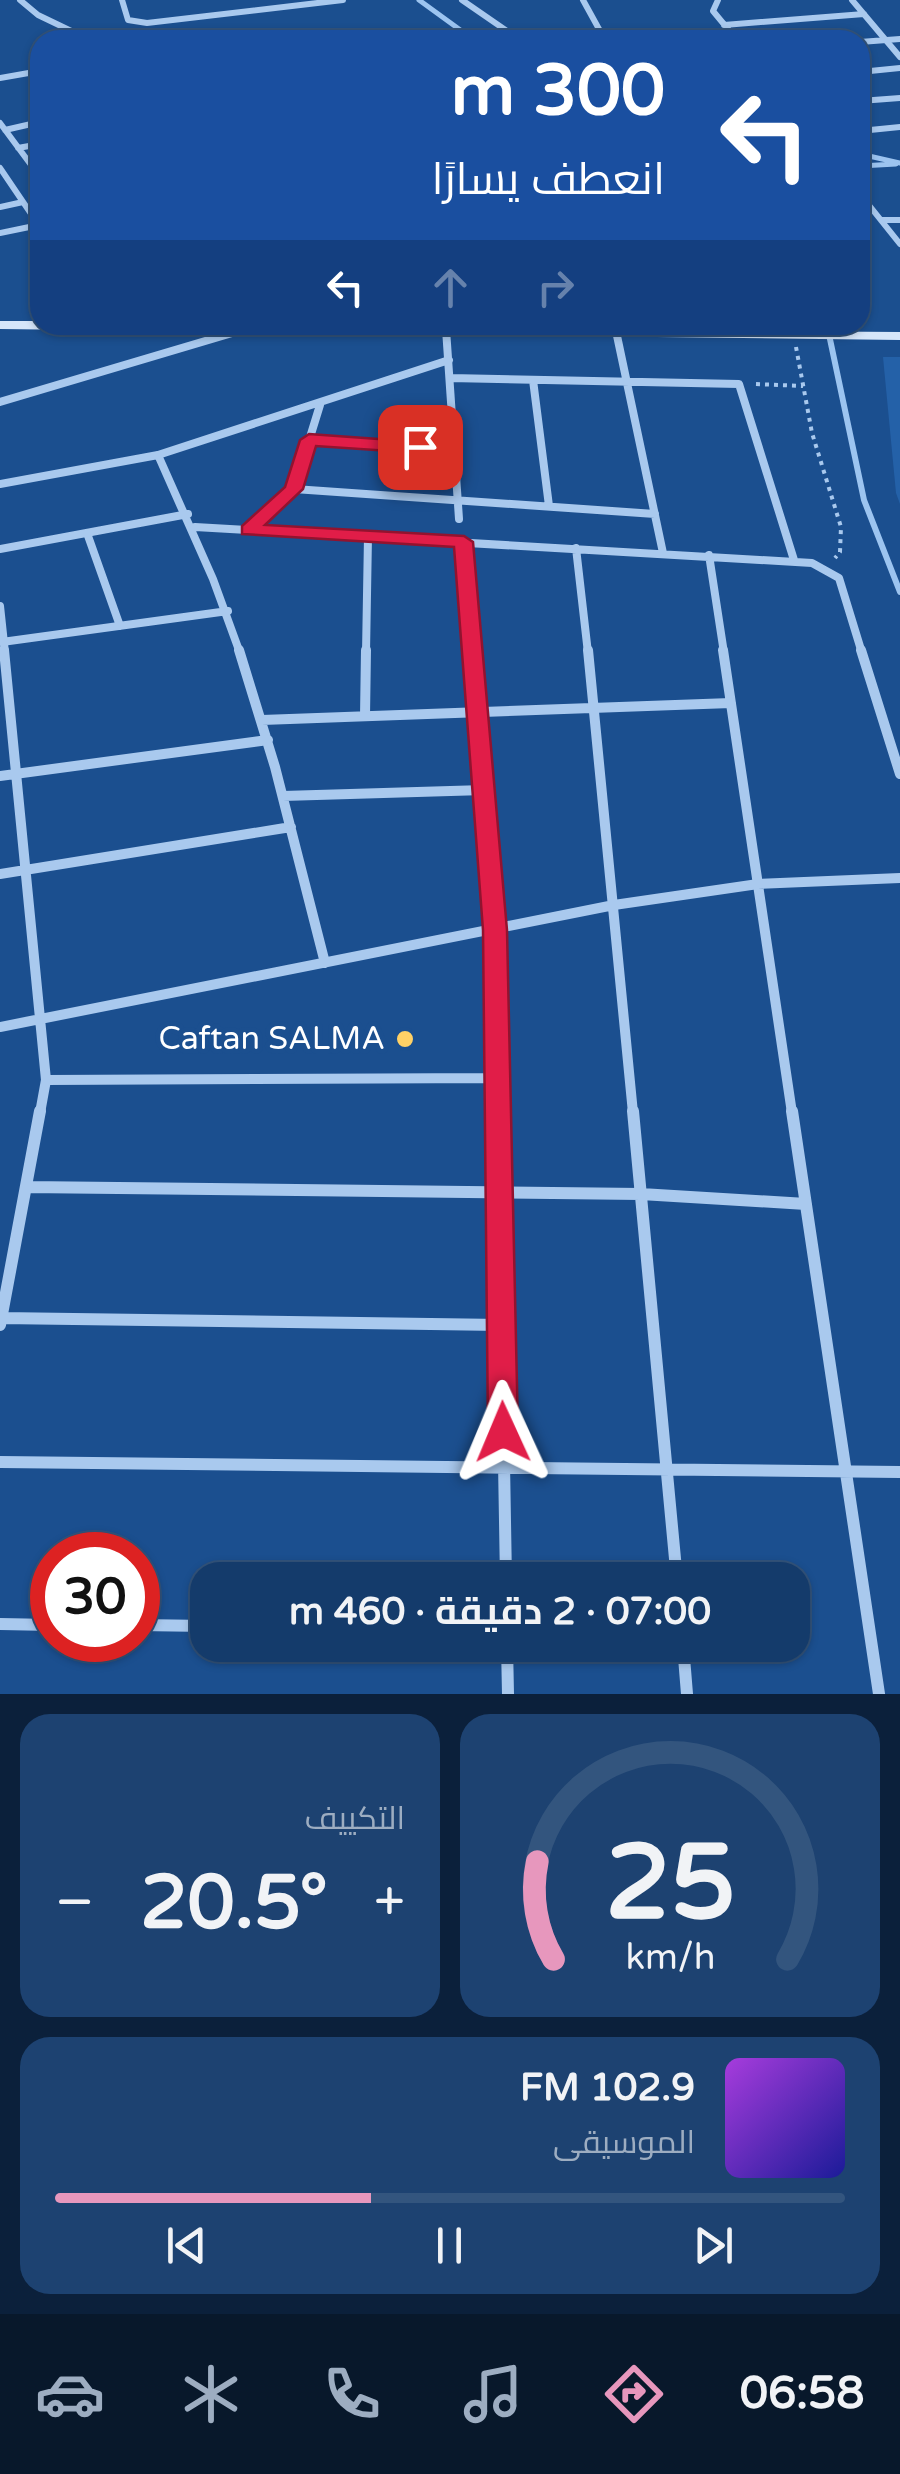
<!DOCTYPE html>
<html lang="ar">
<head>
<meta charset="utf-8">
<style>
	body { margin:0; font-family:"Varela Round",Cairo,sans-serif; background:#1d4271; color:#f1f3f6; direction:rtl; height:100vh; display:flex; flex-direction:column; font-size:38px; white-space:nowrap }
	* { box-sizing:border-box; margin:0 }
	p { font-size:32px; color:#9dadc1 }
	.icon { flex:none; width:55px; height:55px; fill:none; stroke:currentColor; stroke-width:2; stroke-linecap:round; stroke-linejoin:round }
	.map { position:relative; height:1694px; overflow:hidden; direction:ltr }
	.details { display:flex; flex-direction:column; gap:20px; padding:20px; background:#0b203b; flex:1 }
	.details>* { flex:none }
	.hud { position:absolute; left:30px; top:30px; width:840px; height:305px; border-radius:30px; box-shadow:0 2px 8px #0004,0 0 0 2px #33557e; direction:rtl; background:#1a4fa0; color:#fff; overflow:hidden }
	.speed { position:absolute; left:30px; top:1532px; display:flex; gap:20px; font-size:50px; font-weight:700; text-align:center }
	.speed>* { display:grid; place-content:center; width:130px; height:130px; border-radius:50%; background:#143b6b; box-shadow:0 2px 8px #0004,0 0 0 2px #33557e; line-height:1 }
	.speed .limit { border:15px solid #d22; background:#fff; color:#111 }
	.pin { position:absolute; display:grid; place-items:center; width:85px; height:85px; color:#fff; margin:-42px; border-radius:20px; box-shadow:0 5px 15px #0006 }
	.me { position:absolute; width:110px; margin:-55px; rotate:359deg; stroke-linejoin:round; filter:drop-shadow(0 0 8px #0008) }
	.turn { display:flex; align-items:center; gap:35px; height:210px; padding:0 40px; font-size:45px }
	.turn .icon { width:130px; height:130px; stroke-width:2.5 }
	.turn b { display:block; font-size:70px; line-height:85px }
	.lanes { display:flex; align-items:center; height:95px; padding:0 40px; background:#0003; justify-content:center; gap:50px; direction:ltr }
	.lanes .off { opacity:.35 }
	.big { font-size:75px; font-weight:700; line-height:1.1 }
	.details .widget { flex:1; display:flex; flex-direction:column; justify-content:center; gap:15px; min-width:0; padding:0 35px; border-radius:30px; background:#1d4271 }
	.details .dial { align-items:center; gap:0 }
	.dial svg { height:260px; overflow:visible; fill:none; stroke:#33557e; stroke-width:7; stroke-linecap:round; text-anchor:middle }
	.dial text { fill:#f1f3f6; stroke:none }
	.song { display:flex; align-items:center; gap:30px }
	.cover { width:120px; height:120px; border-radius:15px; background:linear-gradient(135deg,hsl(280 70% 55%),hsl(240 70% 35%)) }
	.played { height:10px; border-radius:5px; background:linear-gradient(90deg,#e797bd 40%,#33557e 40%) }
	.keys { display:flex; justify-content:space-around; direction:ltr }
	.heat { display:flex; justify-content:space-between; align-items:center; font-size:55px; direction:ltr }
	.details .tiles { flex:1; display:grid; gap:20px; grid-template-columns:1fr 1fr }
	.widget:last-child { grid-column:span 2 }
	.trip { position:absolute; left:190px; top:1562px; width:620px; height:100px; border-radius:30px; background:#143b6b; box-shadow:0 2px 8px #0004,0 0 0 2px #33557e; font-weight:700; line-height:100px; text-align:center; direction:rtl }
	.tab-bar { display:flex; height:160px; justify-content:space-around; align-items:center; background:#08182b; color:#9dadc1 }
	.tab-bar .icon { width:70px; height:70px }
	.tab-bar .current { color:#e797bd }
	.tab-bar b { font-size:45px; color:#f1f3f6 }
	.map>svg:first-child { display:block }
</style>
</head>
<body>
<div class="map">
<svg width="900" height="1694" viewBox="0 0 900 1694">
	<rect width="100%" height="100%" fill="#1b4f8f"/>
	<path fill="#2461a8" d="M883,357H900V504L896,493Z"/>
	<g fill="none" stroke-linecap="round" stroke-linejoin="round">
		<path stroke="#9cc4f0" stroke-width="5" d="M419,0L474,40
			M860,154L900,163
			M860,166L896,164"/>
		<path stroke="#9cc4f0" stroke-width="6" d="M827,325L864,500L900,592"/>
		<path stroke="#a9c9ee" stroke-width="4" stroke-dasharray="4 5" stroke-linecap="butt" d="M796,347L812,433L841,527L840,552L835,558
			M756,384L803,386"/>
		<path stroke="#a9c9ee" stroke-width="6" d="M20,0L38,15L90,40
			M122,0L128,20L147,23L343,0
			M462,0L520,40
			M583,0L605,40
			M718,0L713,11L737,40
			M852,0L900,57
			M724,25L864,14
			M700,40L735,38
			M860,42L900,39
			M860,72L900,68
			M0,78L40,71
			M860,101L900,98
			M0,123L40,177
			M5,130L40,122
			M860,131L900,127
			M18,148L40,144
			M0,168L40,227
			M860,194L900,244
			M0,207L23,202
			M881,220H900
			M0,233L39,225"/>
		<path stroke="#a9c9ee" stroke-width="8" d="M446,329L459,519
			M616,331L663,553
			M450,378L739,384L794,560
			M533,380L549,506
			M0,402L249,328
			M309,440L456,450
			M158,455L213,579L240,653
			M0,484L158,455L449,360
			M294,489L655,514
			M195,527L812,563L839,578L862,653
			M249,530L294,489L320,405
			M87,533L120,626
			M464,541L473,653
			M576,548L588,653
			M0,549L188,514
			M709,555L724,653
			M0,606L5,653
			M2,642L228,611
			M366,653L368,536"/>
		<path stroke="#a9c9ee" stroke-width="10" d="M4,650L46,1080L40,1113
			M239,650L275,767L325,963
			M473,650L495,930L498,1113
			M588,650L633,1113
			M723,650L792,1113
			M861,650L900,774
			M365,716L366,650
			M262,720L731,703
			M0,776L268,740
			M283,796L484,790
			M0,874L291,827
			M0,1027L614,905L758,884L900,878
			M46,1080L497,1078"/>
		<path stroke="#a9c9ee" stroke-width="12" d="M498,1111L506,1580
			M633,1111L677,1580
			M792,1111L879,1694
			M26,1187L641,1194L806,1204
			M1,1318L501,1325
			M0,1325L40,1111
			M0,1462L900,1472
			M0,1624L52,1625
			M138,1625L208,1626
			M507,1645L508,1694
			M683,1645L687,1694"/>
		<path fill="#d6e6fa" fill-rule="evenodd" d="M0,321H40V325L900,332V340L0,329Z"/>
	</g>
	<path fill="#e11d48" stroke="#92132f" stroke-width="2.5" d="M309,434L420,442L429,447L420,453L316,446L303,489L265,525L464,536L473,542L507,930L518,1432L514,1442L503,1446L493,1442L488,1432L483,930L454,547L242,534V526L285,487L300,440Z"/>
	<circle fill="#ffd166" stroke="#1b4f8f" stroke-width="4" cx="405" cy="1039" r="10"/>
	<g text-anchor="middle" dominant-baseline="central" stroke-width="10" stroke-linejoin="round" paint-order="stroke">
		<g font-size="32" fill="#fff" stroke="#1b4f8f" text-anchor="end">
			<text x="385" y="1039">Caftan SALMA</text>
		</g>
	</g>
</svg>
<div class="speed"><div class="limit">30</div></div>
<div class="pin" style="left:420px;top:447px;background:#d93025"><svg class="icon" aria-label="arrive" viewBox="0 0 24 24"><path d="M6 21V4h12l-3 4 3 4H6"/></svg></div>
<svg class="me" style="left:503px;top:1432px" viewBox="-20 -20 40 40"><path d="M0-17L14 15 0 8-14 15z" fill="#e11d48" stroke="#fff" stroke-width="4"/></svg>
<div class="trip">07:00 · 2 دقيقة · 460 m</div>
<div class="hud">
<div class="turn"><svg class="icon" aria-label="left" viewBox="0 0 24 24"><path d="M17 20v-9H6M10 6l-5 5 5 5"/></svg><div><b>300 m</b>انعطف يسارًا</div></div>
<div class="lanes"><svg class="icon" aria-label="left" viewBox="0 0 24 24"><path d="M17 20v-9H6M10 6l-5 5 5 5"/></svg><svg class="icon off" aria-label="ahead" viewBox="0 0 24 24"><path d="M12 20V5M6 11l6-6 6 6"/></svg><svg class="icon off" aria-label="right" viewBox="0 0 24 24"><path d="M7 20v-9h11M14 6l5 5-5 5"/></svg></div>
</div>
</div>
<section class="details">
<div class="tiles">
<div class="widget dial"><svg viewBox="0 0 100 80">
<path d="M14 69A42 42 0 1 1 86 69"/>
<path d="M14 69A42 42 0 0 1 9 39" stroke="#e797bd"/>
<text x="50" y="56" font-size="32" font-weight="700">25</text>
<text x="50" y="72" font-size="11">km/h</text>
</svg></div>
<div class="widget"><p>التكييف</p>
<div class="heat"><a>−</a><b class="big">20.5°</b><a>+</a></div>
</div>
<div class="widget">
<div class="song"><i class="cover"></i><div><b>102.9 FM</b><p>الموسيقى</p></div></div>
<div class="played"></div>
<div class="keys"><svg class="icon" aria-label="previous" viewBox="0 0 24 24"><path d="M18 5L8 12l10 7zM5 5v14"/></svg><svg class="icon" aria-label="pause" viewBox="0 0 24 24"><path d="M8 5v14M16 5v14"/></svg><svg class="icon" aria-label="next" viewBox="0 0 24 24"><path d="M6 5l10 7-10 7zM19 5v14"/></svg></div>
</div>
</div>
</section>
<nav class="tab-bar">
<b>06:58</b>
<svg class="icon current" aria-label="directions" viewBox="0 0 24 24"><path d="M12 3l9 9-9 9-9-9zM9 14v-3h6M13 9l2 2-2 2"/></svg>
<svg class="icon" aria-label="music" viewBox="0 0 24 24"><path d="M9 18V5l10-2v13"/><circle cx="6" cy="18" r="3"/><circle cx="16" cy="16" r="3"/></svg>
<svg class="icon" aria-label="phone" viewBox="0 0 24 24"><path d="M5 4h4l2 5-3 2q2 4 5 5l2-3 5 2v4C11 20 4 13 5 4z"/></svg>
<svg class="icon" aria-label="climate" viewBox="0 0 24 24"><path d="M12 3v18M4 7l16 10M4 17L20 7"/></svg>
<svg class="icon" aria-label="car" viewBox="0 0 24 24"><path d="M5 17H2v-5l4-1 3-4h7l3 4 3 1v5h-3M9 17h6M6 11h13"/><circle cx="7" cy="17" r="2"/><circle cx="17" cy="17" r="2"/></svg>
</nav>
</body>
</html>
